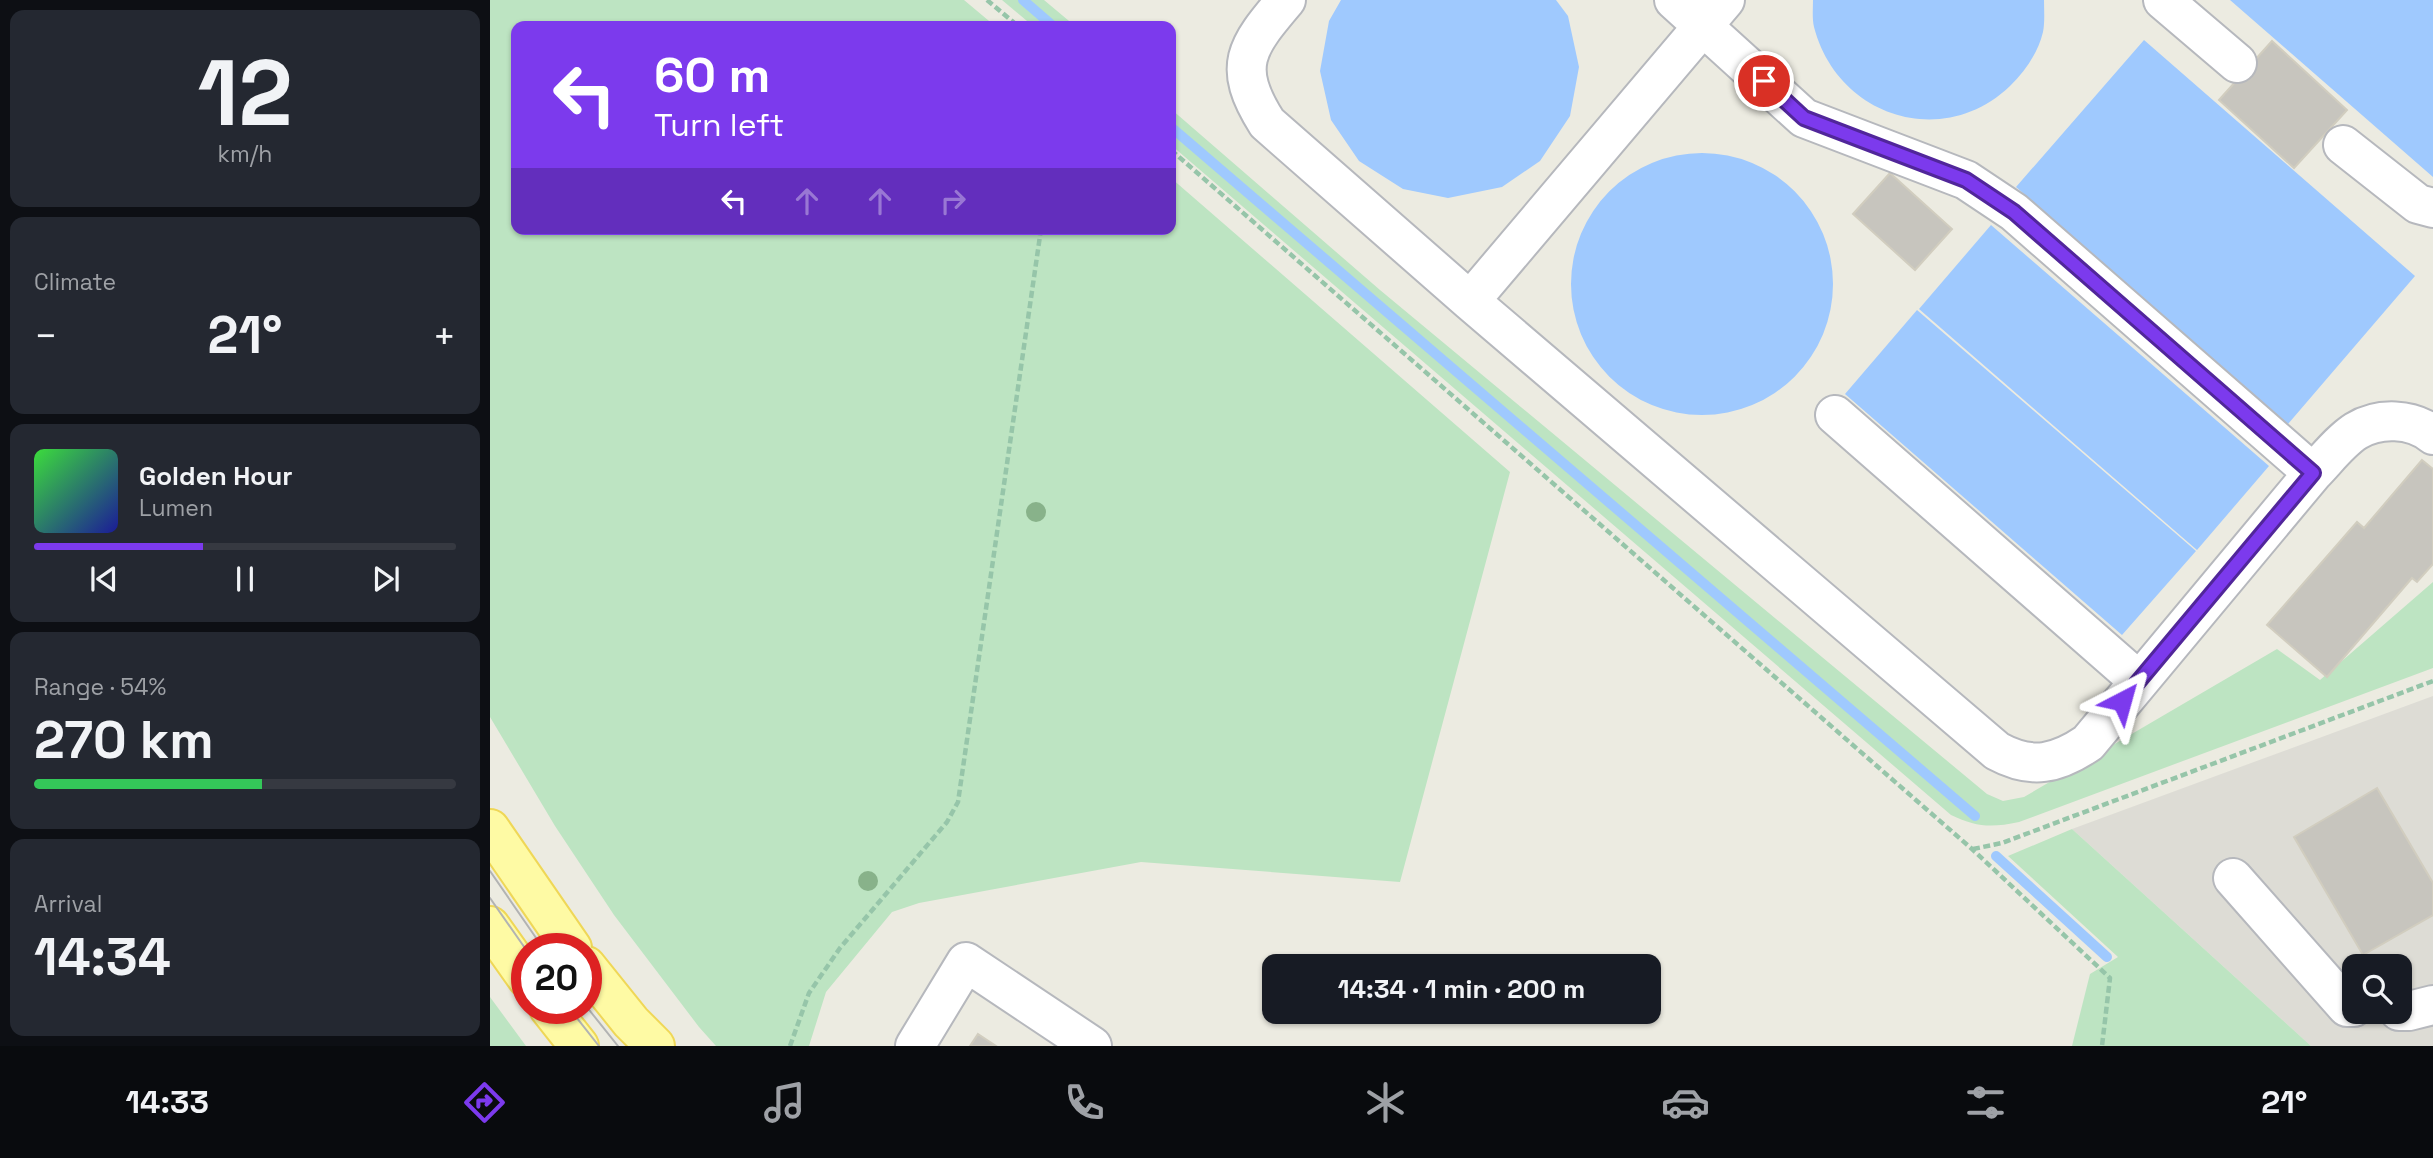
<!DOCTYPE html>
<html lang="en">
<head>
<meta charset="utf-8">
<style>
	body { margin:0; font-family:"Space Grotesk",sans-serif; background:#242831; color:#f1f3f6; height:100vh; display:flex; flex-direction:column; font-size:26px; white-space:nowrap }
	* { box-sizing:border-box; margin:0 }
	p { font-size:23px; color:#9ea1a6 }
	.icon { flex:none; width:38px; height:38px; fill:none; stroke:currentColor; stroke-width:2; stroke-linecap:round; stroke-linejoin:round }
	.map { position:relative; flex:1; overflow:hidden }
	.sheet { display:flex; flex-direction:column; gap:10px; padding:10px; background:#0d0f14; width:490px }
	.sheet>* { flex:none }
	.hud { position:absolute; left:21px; top:21px; width:665px; height:214px; border-radius:14px; box-shadow:0 2px 5px #0004; background:#7c3aed; color:#fff; overflow:hidden }
	.fabs { position:absolute; left:1852px; top:954px; display:grid; gap:14px }
	.fabs a { display:grid; place-items:center; width:70px; height:70px; border-radius:14px; background:#171b24; box-shadow:0 2px 5px #0004; font-size:35px }
	.speed { position:absolute; left:21px; top:933px; display:flex; gap:14px; font-size:35px; font-weight:700; text-align:center }
	.speed>* { display:grid; place-content:center; width:91px; height:91px; border-radius:50%; background:#171b24; box-shadow:0 2px 5px #0004; line-height:1 }
	.speed .limit { border:10px solid #d22; background:#fff; color:#111 }
	.pin { position:absolute; display:grid; place-items:center; width:60px; height:60px; color:#fff; margin:-30px; border:4px solid #fff; border-radius:50%; box-shadow:0 2px 7px #0007 }
	.me { position:absolute; width:77px; margin:-38px; rotate:39deg; stroke-linejoin:round; filter:drop-shadow(0 0 5px #0008) }
	.turn { display:flex; align-items:center; gap:24px; height:147px; padding:0 28px; font-size:32px }
	.turn .icon { width:91px; height:91px; stroke-width:2.5 }
	.turn b { display:block; font-size:49px; line-height:60px }
	.lanes { display:flex; align-items:center; height:66px; padding:0 28px; background:#0003; justify-content:center; gap:35px; direction:ltr }
	.lanes .off { opacity:.35 }
	.big { font-size:52px; font-weight:700; line-height:1.1 }
	.sheet .card { flex:1; display:flex; flex-direction:column; justify-content:center; gap:10px; min-width:0; padding:0 24px; border-radius:14px; background:#242831 }
	.sheet .dial { align-items:center; gap:0 }
	.dial b { font-size:91px; line-height:1 }
	.song { display:flex; align-items:center; gap:21px }
	.cover { width:84px; height:84px; border-radius:10px; background:linear-gradient(135deg,hsl(120 70% 55%),hsl(240 70% 35%)) }
	.played { height:7px; border-radius:4px; background:linear-gradient(90deg,#7c3aed 40%,#363941 40%) }
	.keys { display:flex; justify-content:space-around; direction:ltr }
	.heat { display:flex; justify-content:space-between; align-items:center; font-size:38px; direction:ltr }
	.charge { height:10px; border-radius:5px; background:linear-gradient(90deg,#34c759 54%,#363941 0) }
	.trip { position:absolute; left:772px; top:954px; width:399px; height:70px; border-radius:14px; background:#171b24; box-shadow:0 2px 5px #0004; font-weight:700; line-height:70px; text-align:center }
	.tab-bar { display:flex; height:112px; justify-content:space-around; align-items:center; background:#090b0e; color:#9ea1a6 }
	.tab-bar .icon { width:49px; height:49px }
	.tab-bar .active { color:#7c3aed }
	.tab-bar b { font-size:32px; color:#f1f3f6 }
	main { display:flex; flex:1; min-height:0 }
	.map>svg:first-child { display:block }
</style>
</head>
<body>
<main>
<section class="sheet">
<div class="card dial"><b>12</b><p>km/h</p></div>
<div class="card"><p>Climate</p>
<div class="heat"><a>−</a><b class="big">21°</b><a>+</a></div>
</div>
<div class="card">
<div class="song"><i class="cover"></i><div><b>Golden Hour</b><p>Lumen</p></div></div>
<div class="played"></div>
<div class="keys"><svg class="icon" aria-label="previous" viewBox="0 0 24 24"><path d="M18 5L8 12l10 7zM5 5v14"/></svg><svg class="icon" aria-label="pause" viewBox="0 0 24 24"><path d="M8 5v14M16 5v14"/></svg><svg class="icon" aria-label="next" viewBox="0 0 24 24"><path d="M6 5l10 7-10 7zM19 5v14"/></svg></div>
</div>
<div class="card"><p>Range · 54%</p><b class="big">270 km</b><div class="charge"></div></div>
<div class="card"><p>Arrival</p><b class="big">14:34</b></div>
</section>
<div class="map">
<svg width="1943" height="1046" viewBox="0 0 1943 1046">
	<rect width="100%" height="100%" fill="#ecebe1"/>
	<path fill="#dddcd5" fill-rule="evenodd" d="M1943,696V1046H1821L1582,829ZM1864,966H1909V1012H1864Z"/>
	<path fill="#bde4c2" d="M0,0H474L505,26H26V229H681V178L1020,472L910,882L651,862L429,903L402,912L336,992L319,1046H226L209,1027L124,915L65,826L0,717Z
		M512,0H554L585,26H543Z
		M681,109L890,290L1497,794L1513,801L1534,797L1787,649L1830,680L1943,582V668L1529,822C1501,828 1486,827 1461,815L681,145Z
		M1582,829L1821,1046H1582L1600,974L1628,957L1518,856Z
		M0,997L36,1046H0Z"/>
	<path fill="#9fc9fe" d="M851,0H1066L1078,16L1089,67L1080,116L1050,161L1012,187L958,198L913,189L869,161L841,120L830,71L839,21Z
		M1323,0H1554C1554,10 1555,22 1553,32C1548,53 1535,71 1520,86C1452,151 1347,116 1324,27C1322,18 1323,8 1323,0Z
		M1740,0H1943V177Z
		M1654,40L1925,276L1798,424L1526,187Z
		M1081 284a131 131 0 1 1 262 0a131 131 0 1 1-262 0Z
		M1501,225L1779,466L1707,550L1429,309Z
		M1427,310L1706,551L1632,635L1355,394Z"/>
	<g fill="none" stroke-linecap="round" stroke-linejoin="round">
		<path stroke="#9fc9fe" stroke-width="10" d="M533,0L563,26
			M681,127L1485,816
			M1506,856L1617,957"/>
	</g>
	<path fill="#c7c5be" stroke="#d1cdbf" stroke-width="2" d="M1782,41L1857,110L1804,168L1729,100Z
		M1400,173L1462,229L1425,270L1363,214Z
		M1932,460L1943,469V564L1927,582L1922,578L1837,677L1777,625L1867,522L1874,528Z
		M1887,788L1943,883V915L1873,955L1804,837Z
		M488,1034L506,1046H480Z"/>
	<g fill="none" stroke-linecap="round" stroke-linejoin="round">
		<defs>
			<path id="minor" d="M796,0C756,47 741,66 777,123L980,301L1507,751C1542,770 1567,764 1598,743L1823,473C1836,460 1850,441 1866,431C1889,417 1922,418 1943,435
				M1184,0L1314,118L1476,180L1524,212L1823,473
				M1673,0L1747,63
				M1853,145L1928,204L1943,208
				M980,301L1235,0
				M1345,415L1649,681
				M1743,878L1857,1007H1864
				M1909,1011H1919L1943,1005
				M425,1046L476,962L602,1046"/>
			<path id="major" d="M0,829L82,948
				M0,926L37,978
				M96,966L141,1022L165,1046
				M59,1008L89,1046"/>
		</defs>
		<use href="#minor" stroke="#b6b8bd" stroke-width="42"/>
		<use href="#major" stroke="#efd757" stroke-width="42"/>
		<path stroke="#96c5a9" stroke-width="4.5" stroke-dasharray="7 3.5" stroke-linecap="butt" d="M497,0L528,26
			M681,150L1482,849L1620,978L1612,1046
			M1483,849L1512,843L1943,681
			M300,1046L319,993L350,948L457,822L468,802L551,229"/>
		<use href="#minor" stroke="#fff" stroke-width="38"/>
		<use href="#major" stroke="#fefaa4" stroke-width="38"/>
		<path stroke="#b2b3b3" stroke-width="2" d="M0,871L53,948
			M0,898L37,951
			M96,1006L128,1046
			M79,1008L109,1046"/>
	</g>
	<g fill="#88b28a">
		<circle cx="546" cy="512" r="10"/>
		<circle cx="378" cy="881" r="10"/>
	</g>
	<g fill="none" stroke-linecap="round" stroke-linejoin="round">
		<defs>
			<path id="route" d="M1274,81L1314,118L1476,180L1524,212L1823,473L1632,701"/>
		</defs>
		<use href="#route" stroke="#51269a" stroke-width="18"/>
		<use href="#route" stroke="#7c3aed" stroke-width="12"/>
	</g>
</svg>
<div class="fabs">
<a><svg class="icon" aria-label="search" viewBox="0 0 24 24"><circle cx="10" cy="10" r="6"/><path d="M15 15l6 6"/></svg></a>
</div>
<div class="speed"><div class="limit">20</div></div>
<div class="pin" style="left:1274px;top:81px;background:#d93025"><svg class="icon" aria-label="arrive" viewBox="0 0 24 24"><path d="M6 21V4h12l-3 4 3 4H6"/></svg></div>
<svg class="me" style="left:1632px;top:701px" viewBox="-20 -20 40 40"><path d="M0-17L14 15 0 8-14 15z" fill="#7c3aed" stroke="#fff" stroke-width="4"/></svg>
<div class="trip">14:34 · 1 min · 200 m</div>
<div class="hud">
<div class="turn"><svg class="icon" aria-label="left" viewBox="0 0 24 24"><path d="M17 20v-9H6M10 6l-5 5 5 5"/></svg><div><b>60 m</b>Turn left</div></div>
<div class="lanes"><svg class="icon" aria-label="left" viewBox="0 0 24 24"><path d="M17 20v-9H6M10 6l-5 5 5 5"/></svg><svg class="icon off" aria-label="ahead" viewBox="0 0 24 24"><path d="M12 20V5M6 11l6-6 6 6"/></svg><svg class="icon off" aria-label="ahead" viewBox="0 0 24 24"><path d="M12 20V5M6 11l6-6 6 6"/></svg><svg class="icon off" aria-label="right" viewBox="0 0 24 24"><path d="M7 20v-9h11M14 6l5 5-5 5"/></svg></div>
</div>
</div>
</main>
<nav class="tab-bar">
<b>14:33</b>
<svg class="icon active" aria-label="directions" viewBox="0 0 24 24"><path d="M12 3l9 9-9 9-9-9zM9 14v-3h6M13 9l2 2-2 2"/></svg>
<svg class="icon" aria-label="music" viewBox="0 0 24 24"><path d="M9 18V5l10-2v13"/><circle cx="6" cy="18" r="3"/><circle cx="16" cy="16" r="3"/></svg>
<svg class="icon" aria-label="phone" viewBox="0 0 24 24"><path d="M5 4h4l2 5-3 2q2 4 5 5l2-3 5 2v4C11 20 4 13 5 4z"/></svg>
<svg class="icon" aria-label="climate" viewBox="0 0 24 24"><path d="M12 3v18M4 7l16 10M4 17L20 7"/></svg>
<svg class="icon" aria-label="car" viewBox="0 0 24 24"><path d="M5 17H2v-5l4-1 3-4h7l3 4 3 1v5h-3M9 17h6M6 11h13"/><circle cx="7" cy="17" r="2"/><circle cx="17" cy="17" r="2"/></svg>
<svg class="icon" aria-label="filters" viewBox="0 0 24 24"><path d="M4 7h16M4 17h16"/><circle cx="9" cy="7" r="2"/><circle cx="15" cy="17" r="2"/></svg>
<b>21°</b>
</nav>
</body>
</html>
